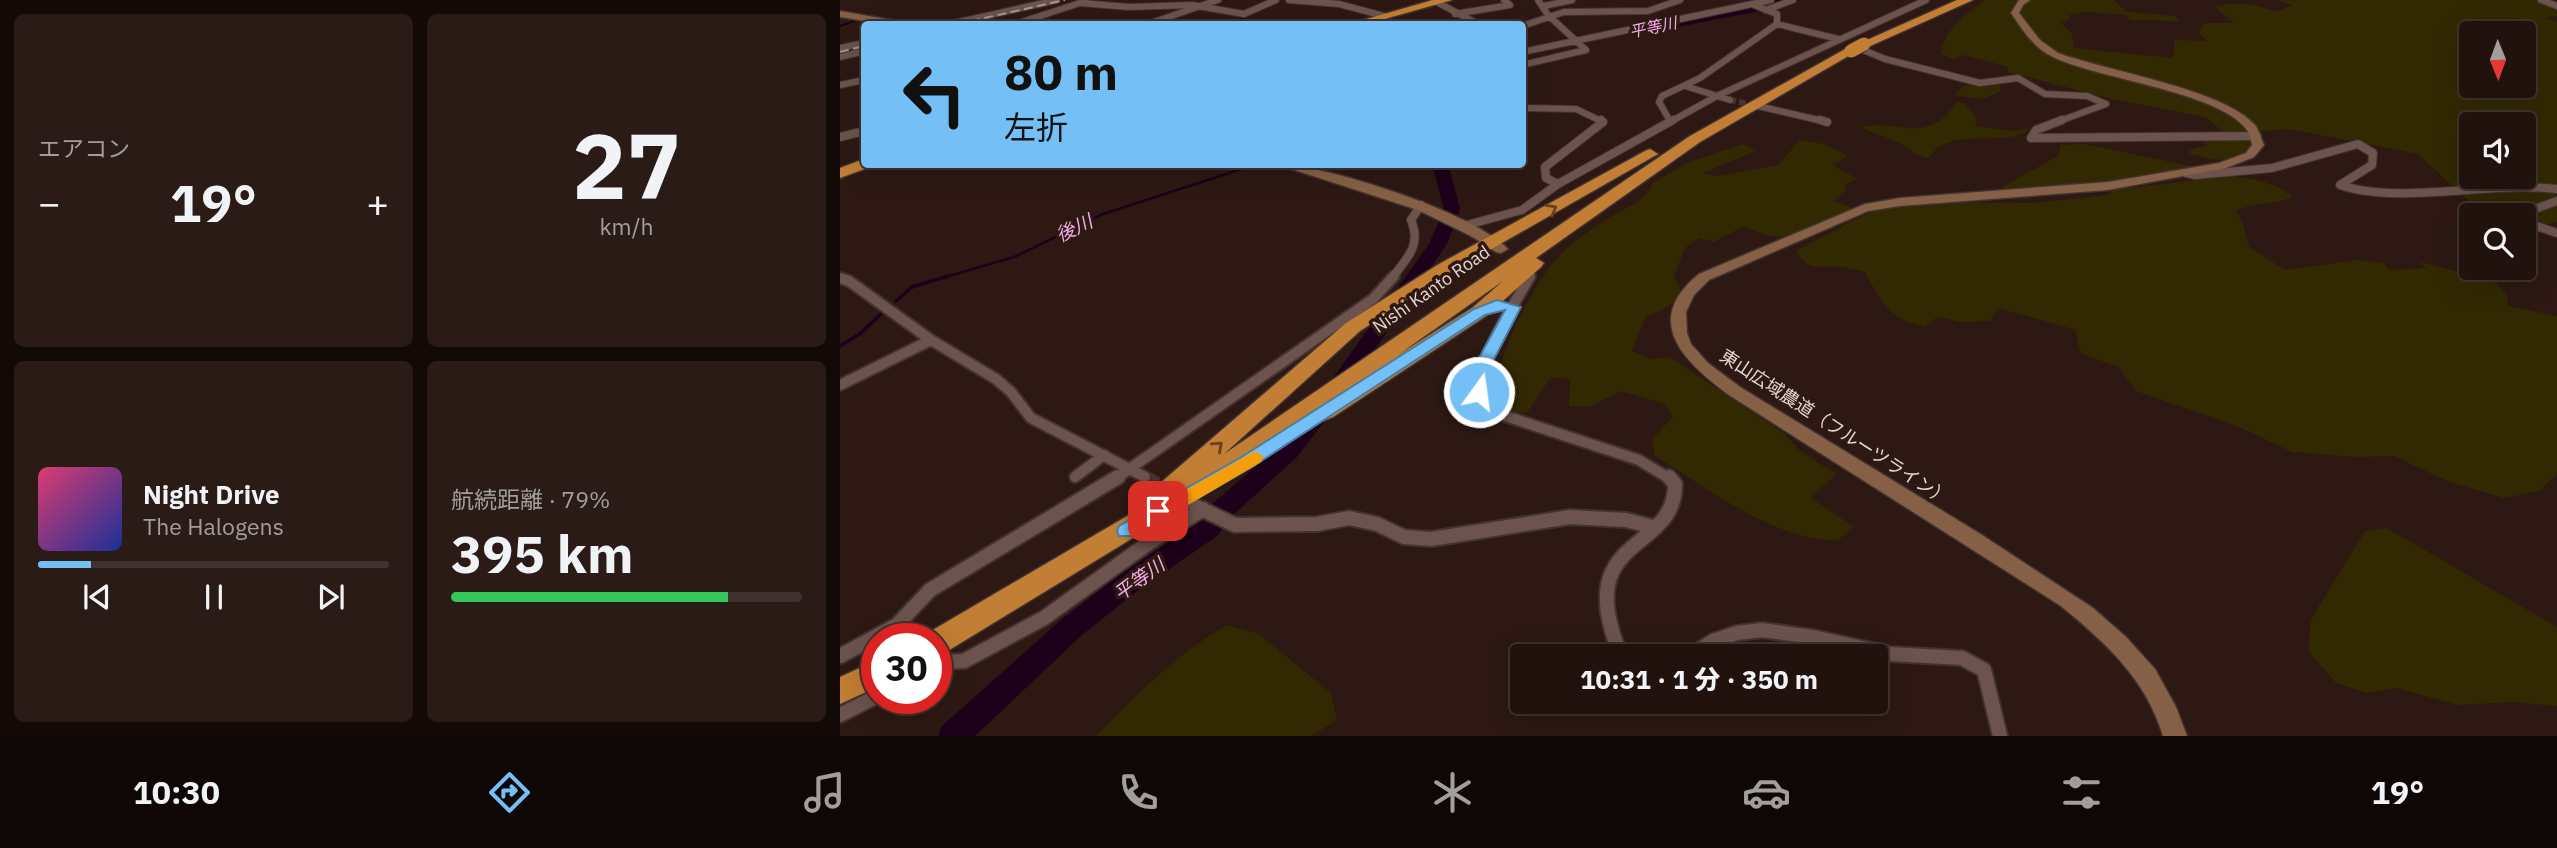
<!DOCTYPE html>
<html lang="ja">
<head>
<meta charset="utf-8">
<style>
	body { margin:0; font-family:"IBM Plex Sans","Noto Sans JP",sans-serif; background:#2a1b17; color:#f1f3f6; height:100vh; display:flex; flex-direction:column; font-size:26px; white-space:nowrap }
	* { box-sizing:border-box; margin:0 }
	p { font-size:23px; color:#a29e9e }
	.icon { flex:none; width:38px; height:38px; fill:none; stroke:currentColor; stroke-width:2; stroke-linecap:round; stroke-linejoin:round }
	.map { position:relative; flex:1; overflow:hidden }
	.sheet { display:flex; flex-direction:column; gap:14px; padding:14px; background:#130a08; width:840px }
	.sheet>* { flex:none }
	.top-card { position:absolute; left:21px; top:21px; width:665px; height:147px; border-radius:7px; box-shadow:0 7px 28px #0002,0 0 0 2px #3f322e; background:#74c0f6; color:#111; overflow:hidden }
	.needle { width:46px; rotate:179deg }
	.buttons { position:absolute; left:1619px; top:21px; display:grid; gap:14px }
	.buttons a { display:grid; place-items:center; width:77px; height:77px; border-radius:7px; background:#22120e; box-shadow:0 7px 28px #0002,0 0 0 2px #3f322e; font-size:35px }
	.speed { position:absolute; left:21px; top:623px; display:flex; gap:14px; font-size:35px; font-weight:700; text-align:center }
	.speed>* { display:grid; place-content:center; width:91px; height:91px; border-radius:50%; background:#22120e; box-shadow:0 7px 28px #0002,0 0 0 2px #3f322e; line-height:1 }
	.speed .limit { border:10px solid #d22; background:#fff; color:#111 }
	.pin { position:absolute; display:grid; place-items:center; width:60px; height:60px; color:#fff; margin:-30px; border-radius:14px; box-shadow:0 4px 10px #0006 }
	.me { position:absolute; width:77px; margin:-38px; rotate:14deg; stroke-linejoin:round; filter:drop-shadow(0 0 5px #0008) }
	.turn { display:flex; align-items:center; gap:24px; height:147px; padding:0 28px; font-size:32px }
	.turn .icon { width:91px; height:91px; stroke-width:2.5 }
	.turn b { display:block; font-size:49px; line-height:60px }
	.big { font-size:52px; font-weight:800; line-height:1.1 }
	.sheet .widget { flex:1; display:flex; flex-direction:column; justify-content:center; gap:10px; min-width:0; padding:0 24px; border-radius:10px; background:#2a1b17 }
	.sheet .dial { align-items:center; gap:0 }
	.dial b { font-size:91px; line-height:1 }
	.song { display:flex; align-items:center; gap:21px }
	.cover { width:84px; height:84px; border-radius:10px; background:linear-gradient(135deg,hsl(340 70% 55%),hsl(230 70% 35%)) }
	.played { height:7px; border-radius:4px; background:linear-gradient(90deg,#74c0f6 15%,#3f322e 15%) }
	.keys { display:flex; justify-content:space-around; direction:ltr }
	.heat { display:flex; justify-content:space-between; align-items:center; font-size:38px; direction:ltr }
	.charge { height:10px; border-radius:5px; background:linear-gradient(90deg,#34c759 79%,#3f322e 0) }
	.sheet .tiles { flex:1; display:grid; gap:14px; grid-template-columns:repeat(2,1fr) }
	.trip { position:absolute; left:670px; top:644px; width:378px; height:70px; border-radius:7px; background:#22120e; box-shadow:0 7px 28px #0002,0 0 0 2px #3f322e; font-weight:800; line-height:70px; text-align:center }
	.tabs { display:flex; height:112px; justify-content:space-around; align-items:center; background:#0e0706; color:#a29e9e }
	.tabs .icon { width:49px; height:49px }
	.tabs .selected { color:#74c0f6 }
	.tabs b { font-size:32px; color:#f1f3f6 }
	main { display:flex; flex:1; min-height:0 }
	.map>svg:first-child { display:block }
</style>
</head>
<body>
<main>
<section class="sheet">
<div class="tiles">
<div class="widget"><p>エアコン</p>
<div class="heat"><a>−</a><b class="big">19°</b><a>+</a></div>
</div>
<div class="widget dial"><b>27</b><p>km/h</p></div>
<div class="widget">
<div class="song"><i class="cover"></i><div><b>Night Drive</b><p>The Halogens</p></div></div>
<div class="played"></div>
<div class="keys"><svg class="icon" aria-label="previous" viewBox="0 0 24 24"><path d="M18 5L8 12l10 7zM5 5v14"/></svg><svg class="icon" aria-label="pause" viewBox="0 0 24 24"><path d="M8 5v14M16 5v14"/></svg><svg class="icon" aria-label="next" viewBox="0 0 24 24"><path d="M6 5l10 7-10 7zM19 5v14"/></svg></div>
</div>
<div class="widget"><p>航続距離 · 79%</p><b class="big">395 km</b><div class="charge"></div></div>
</div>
</section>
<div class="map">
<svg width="1717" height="736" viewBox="0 0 1717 736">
	<rect width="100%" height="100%" fill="#2d1813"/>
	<path fill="#322903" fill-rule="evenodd" d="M1145,0H1274L1287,12L1336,16L1339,21L1290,20L1287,15L1247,12L1229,15L1230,19L1221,23L1232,34L1234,48L1333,58L1335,40L1367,41L1358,32L1365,23H1394L1375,7C1397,0 1415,4 1437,12L1452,5L1436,0H1702L1717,6V16L1705,17L1717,23V222L1702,225L1684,222V215H1644L1578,154L1449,129L1404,133L1381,130L1365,117L1267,98L1168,72V67L1124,55L1113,59L1101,54C1105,28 1125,15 1145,0ZM1631,33H1684V86H1631ZM1631,124H1684V177H1631Z
		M1130,83L1159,85L1161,91L1144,99L1115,96L1117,91Z
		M1118,101L1126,105L1137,119L1135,126L1173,131L1191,128C1172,147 1125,131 1101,146C1096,148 1092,154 1089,158C1073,156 1067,145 1053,140C1042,135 1032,134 1021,127C1060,118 1085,148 1118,101Z
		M1368,136L1411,137L1412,145C1396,166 1374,160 1350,154L1349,150L1367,145L1364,141Z
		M960,140L984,144L1008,156L993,165L1017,179L1004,185L1007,189L994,201L1010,207L1011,211C967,231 951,249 904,226L874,242L859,238L845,248L834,277L844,295L821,311L806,316L792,351L810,359L830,357L945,434L959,450L996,474L971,498L1014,527L997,541C930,538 871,490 815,456L812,439L833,417L825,404L781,391L749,407L729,406L730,379L711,377L687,413L661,411C643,374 694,280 722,253C735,240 753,228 769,218C785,207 806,203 813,183L847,163L903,144L916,151L863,173L877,176L938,165Z
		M1244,144L1356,167L1249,186L1166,193L1163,187L1219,155L1220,145Z
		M1390,176C1410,178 1438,183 1453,197C1434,205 1415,202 1395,211L1403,223L1409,247L1445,270L1518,260L1544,263L1549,270L1585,268L1580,262L1654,281L1667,295L1668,306L1717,316V474L1699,491L1664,498L1609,482L1554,456L1515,457L1452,452L1397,426L1296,391L1279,367L1245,355L1239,349L1236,330L1158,308L1150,321L1122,322L1097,317L1085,327C1050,320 1041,302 1025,272C1018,270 1010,268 1002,267C982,265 965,273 957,250L1030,212L1060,207L1100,202L1194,203L1268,195L1274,188C1314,188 1351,179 1390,176Z
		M1547,528L1717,627V706L1673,702L1618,705L1556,688L1527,693L1496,683L1468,651L1471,619L1525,531Z
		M387,625L419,634L491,693L497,720L471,736H256C298,694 335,655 387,625Z"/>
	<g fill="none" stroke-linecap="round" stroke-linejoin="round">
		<path stroke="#1d001a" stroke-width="2" d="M394,24L406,16
			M0,26L17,20"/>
		<path stroke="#1d001a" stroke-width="2.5" d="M102,278L174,257L263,214L417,164"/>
		<path stroke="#1d001a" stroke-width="3.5" d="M56,301L72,287L108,276
			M0,346L21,333L43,312"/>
		<path fill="#1d001a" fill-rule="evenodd" d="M934,0H950L925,10L791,36L785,32Z
			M592,164H608L620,209L607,244L494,409L456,458L391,517L377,536L296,592L242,635L135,736H98L102,726L222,619L278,576L359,522L373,503L440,446L478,399L589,244L604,209Z"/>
		<path stroke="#493430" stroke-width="6" stroke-dasharray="6 3.5" stroke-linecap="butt" d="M890,100L918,106"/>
		<path stroke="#493430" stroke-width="10" stroke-dasharray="10 5" stroke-linecap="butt" d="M305,477L308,479"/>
		<path stroke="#493430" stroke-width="14" stroke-dasharray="14 7" stroke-linecap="butt" d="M305,477L330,491"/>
		<defs>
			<path id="street-far3" d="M449,0L499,4L544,16
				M593,0L638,24
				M698,0L708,15L746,50
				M1701,0L1717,6
				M240,3L289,7L352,5L404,14L436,0
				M914,5L937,14V24
				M704,6L732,0
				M926,10L953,0
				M615,14L670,5L664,0
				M110,24L217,0
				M176,24L246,1
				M308,24L378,0
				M682,26L724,12L808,11L840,0
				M0,48L24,43
				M1021,49L1045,59L1140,83L1178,78L1205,94L1247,96L1266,104L1217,122
				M682,52L931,0
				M0,57L24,51
				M682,65L746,50
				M0,85L24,80
				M845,86L890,100
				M918,106L987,122
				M682,108L736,109L763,122
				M830,121L819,102L822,96L860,78L937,24L998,39
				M830,122L877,96L1086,0"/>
			<path id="street-far2" d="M980,120L987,122
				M1222,120L1196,130L1191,138L1417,136
				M0,137L24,131
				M1346,173L1355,175L1432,168L1518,144L1533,153L1532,165L1500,185C1558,205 1651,181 1717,189
				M718,184L706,178L705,167L763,122L761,120
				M1678,215L1717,201
				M1684,222L1717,233
				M627,225L682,210L718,184L833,120
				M689,268V278
				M552,278C567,258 582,245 571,220L581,205"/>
			<path id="street-far1" d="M690,276C674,305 638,359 639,392C639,400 645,406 650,411L799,460L830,479
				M0,278L9,281L91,340L156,379L171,392L191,418L305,477
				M0,385L91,340
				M235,477L264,455
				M275,479L533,299L554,276"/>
			<path id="street" d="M355,506L395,525L477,524L509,518L537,524L564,537L591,539L730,517L786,520L813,527
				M0,656L57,625L90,590L278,477
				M781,656C729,532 836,555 835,484L829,477
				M850,656L873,641L897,633L922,630L973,637L1050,654L1122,658L1144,670L1160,736
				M96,667L106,662L124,661L204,618L310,542L363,509
				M0,715L37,696"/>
			<path id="secondary" d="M1179,0H1190L1183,5L1179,13L1200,40L1218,53C1267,71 1383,89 1415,125C1419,130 1421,139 1424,145L1414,157L1386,168L1268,190L1060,206L1028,211L869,280L854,295L846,312L847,333L851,344L868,363L900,387L1142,535L1253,608L1286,637L1315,669L1336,707L1347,736H1323C1306,679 1266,643 1221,606L889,395C844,362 801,321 859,274L1025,204L1060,198L1268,182L1379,163L1406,153L1412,145C1411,140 1409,133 1407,130C1379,91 1255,79 1211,56C1193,47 1182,29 1171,13Z
				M0,11L57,21L61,24H45L0,17Z
				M436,164C484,164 635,213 668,249L661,253L656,252L631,236L578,210Z"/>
			<path id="highway" d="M593,0H612L527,24H509Z
				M1117,0H1133L1028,47L1018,44Z
				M1007,48L1017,51L860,142L696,258L704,263L701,267L646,316L493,417L485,420L475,414L342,508L106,652L96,655V639H84L86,634L311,502L308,497L311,491L506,323L599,264L805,151L810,149L818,154L611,272L520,331L384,454L850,136ZM663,281L632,308L558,355Z
				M24,159V164H31L30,167L0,178V168Z
				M37,660V687L0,704V677Z"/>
		</defs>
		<use href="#street-far3" stroke="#423230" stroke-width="8"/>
		<use href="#street-far2" stroke="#423230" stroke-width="10"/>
		<use href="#street-far1" stroke="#423230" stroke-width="14"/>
		<use href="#street" stroke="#423230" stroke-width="18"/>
		<use href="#secondary" stroke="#423230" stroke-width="3"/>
		<use href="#highway" stroke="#423230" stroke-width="3"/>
		<use href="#street-far3" stroke="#6c534d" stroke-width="6"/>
		<use href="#street-far2" stroke="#6c534d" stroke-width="8"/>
		<use href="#street-far1" stroke="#6c534d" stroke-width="10"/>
		<use href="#street" stroke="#6c534d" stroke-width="14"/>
		<use href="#secondary" fill="#866046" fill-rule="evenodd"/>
		<use href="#highway" fill="#c17e34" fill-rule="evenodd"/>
		<path stroke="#a69590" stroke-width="2" stroke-dasharray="9 4.5" stroke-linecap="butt" d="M118,24L225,0
			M0,52L24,46"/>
		<defs>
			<path id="highway-bridge" d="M1011,51L1024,44"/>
		</defs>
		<use href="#highway-bridge" stroke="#423230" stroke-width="15" stroke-linecap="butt"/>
		<use href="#highway-bridge" stroke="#c17e34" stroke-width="13"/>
	</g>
	<defs><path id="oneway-chevron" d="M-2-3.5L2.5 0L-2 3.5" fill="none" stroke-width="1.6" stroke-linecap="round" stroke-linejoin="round" transform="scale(1.75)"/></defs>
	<g stroke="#684120">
		<use href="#oneway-chevron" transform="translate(712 209) rotate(-30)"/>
		<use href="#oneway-chevron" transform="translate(378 446) rotate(-42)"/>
	</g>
	<path fill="#74c0f6" stroke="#4b7da0" stroke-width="2" d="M657,300L681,307L651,365L645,395H633L631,392L635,365L665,310L645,315L412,467L293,536H279L277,531L279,526L400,458L634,309Z"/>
	<path fill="#f59e0b" d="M415,451L424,457L421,462L321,521H308L305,516L308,511Z"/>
	<g text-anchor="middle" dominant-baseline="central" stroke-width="7" stroke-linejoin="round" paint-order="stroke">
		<g font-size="16" font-style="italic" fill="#f3ade7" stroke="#2d1813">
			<text transform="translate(813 27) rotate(-12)">平等川</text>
		</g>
		<g font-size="18" fill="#e5d6d2" stroke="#2d1813">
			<text transform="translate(591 289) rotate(-35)">Nishi Kanto Road</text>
			<text transform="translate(995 427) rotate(33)">東山広域農道（フルーツライン）</text>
		</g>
		<g font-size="19" font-style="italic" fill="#f3ade7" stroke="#2d1813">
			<text transform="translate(234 228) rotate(-26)">後川</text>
			<text transform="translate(299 579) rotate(-36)">平等川</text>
		</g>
	</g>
</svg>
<div class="buttons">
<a><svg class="needle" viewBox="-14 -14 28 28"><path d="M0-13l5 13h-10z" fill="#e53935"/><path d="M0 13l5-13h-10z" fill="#a29e9e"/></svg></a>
<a><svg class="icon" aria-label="sound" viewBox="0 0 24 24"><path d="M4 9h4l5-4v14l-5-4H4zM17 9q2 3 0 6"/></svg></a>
<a><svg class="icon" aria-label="search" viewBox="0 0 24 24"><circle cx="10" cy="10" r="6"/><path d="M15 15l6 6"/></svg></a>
</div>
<div class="speed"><div class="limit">30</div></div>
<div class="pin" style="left:318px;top:511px;background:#d93025"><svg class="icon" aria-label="arrive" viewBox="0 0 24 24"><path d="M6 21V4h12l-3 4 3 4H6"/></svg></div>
<svg class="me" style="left:639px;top:392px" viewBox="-20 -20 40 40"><circle r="17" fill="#74c0f6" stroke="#fff" stroke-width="3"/><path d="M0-11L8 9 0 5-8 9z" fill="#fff"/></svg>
<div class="trip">10:31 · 1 分 · 350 m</div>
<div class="top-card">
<div class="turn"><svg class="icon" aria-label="left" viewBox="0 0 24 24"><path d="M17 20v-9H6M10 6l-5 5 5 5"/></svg><div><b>80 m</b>左折</div></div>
</div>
</div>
</main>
<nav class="tabs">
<b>10:30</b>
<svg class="icon selected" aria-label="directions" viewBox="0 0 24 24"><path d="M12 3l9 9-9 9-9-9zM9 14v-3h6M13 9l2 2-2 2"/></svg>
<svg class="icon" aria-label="music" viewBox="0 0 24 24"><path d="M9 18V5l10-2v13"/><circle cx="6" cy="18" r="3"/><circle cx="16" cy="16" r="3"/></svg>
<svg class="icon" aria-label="phone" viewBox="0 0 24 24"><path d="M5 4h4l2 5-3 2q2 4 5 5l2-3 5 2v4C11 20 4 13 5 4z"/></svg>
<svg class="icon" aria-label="climate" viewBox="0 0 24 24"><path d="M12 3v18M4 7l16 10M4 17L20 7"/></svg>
<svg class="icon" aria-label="car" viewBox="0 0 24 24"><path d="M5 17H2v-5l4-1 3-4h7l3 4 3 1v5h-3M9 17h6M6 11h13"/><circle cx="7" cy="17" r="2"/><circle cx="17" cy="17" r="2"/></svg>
<svg class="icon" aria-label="filters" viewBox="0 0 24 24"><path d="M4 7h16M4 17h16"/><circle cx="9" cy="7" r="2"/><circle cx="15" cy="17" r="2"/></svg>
<b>19°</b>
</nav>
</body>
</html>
